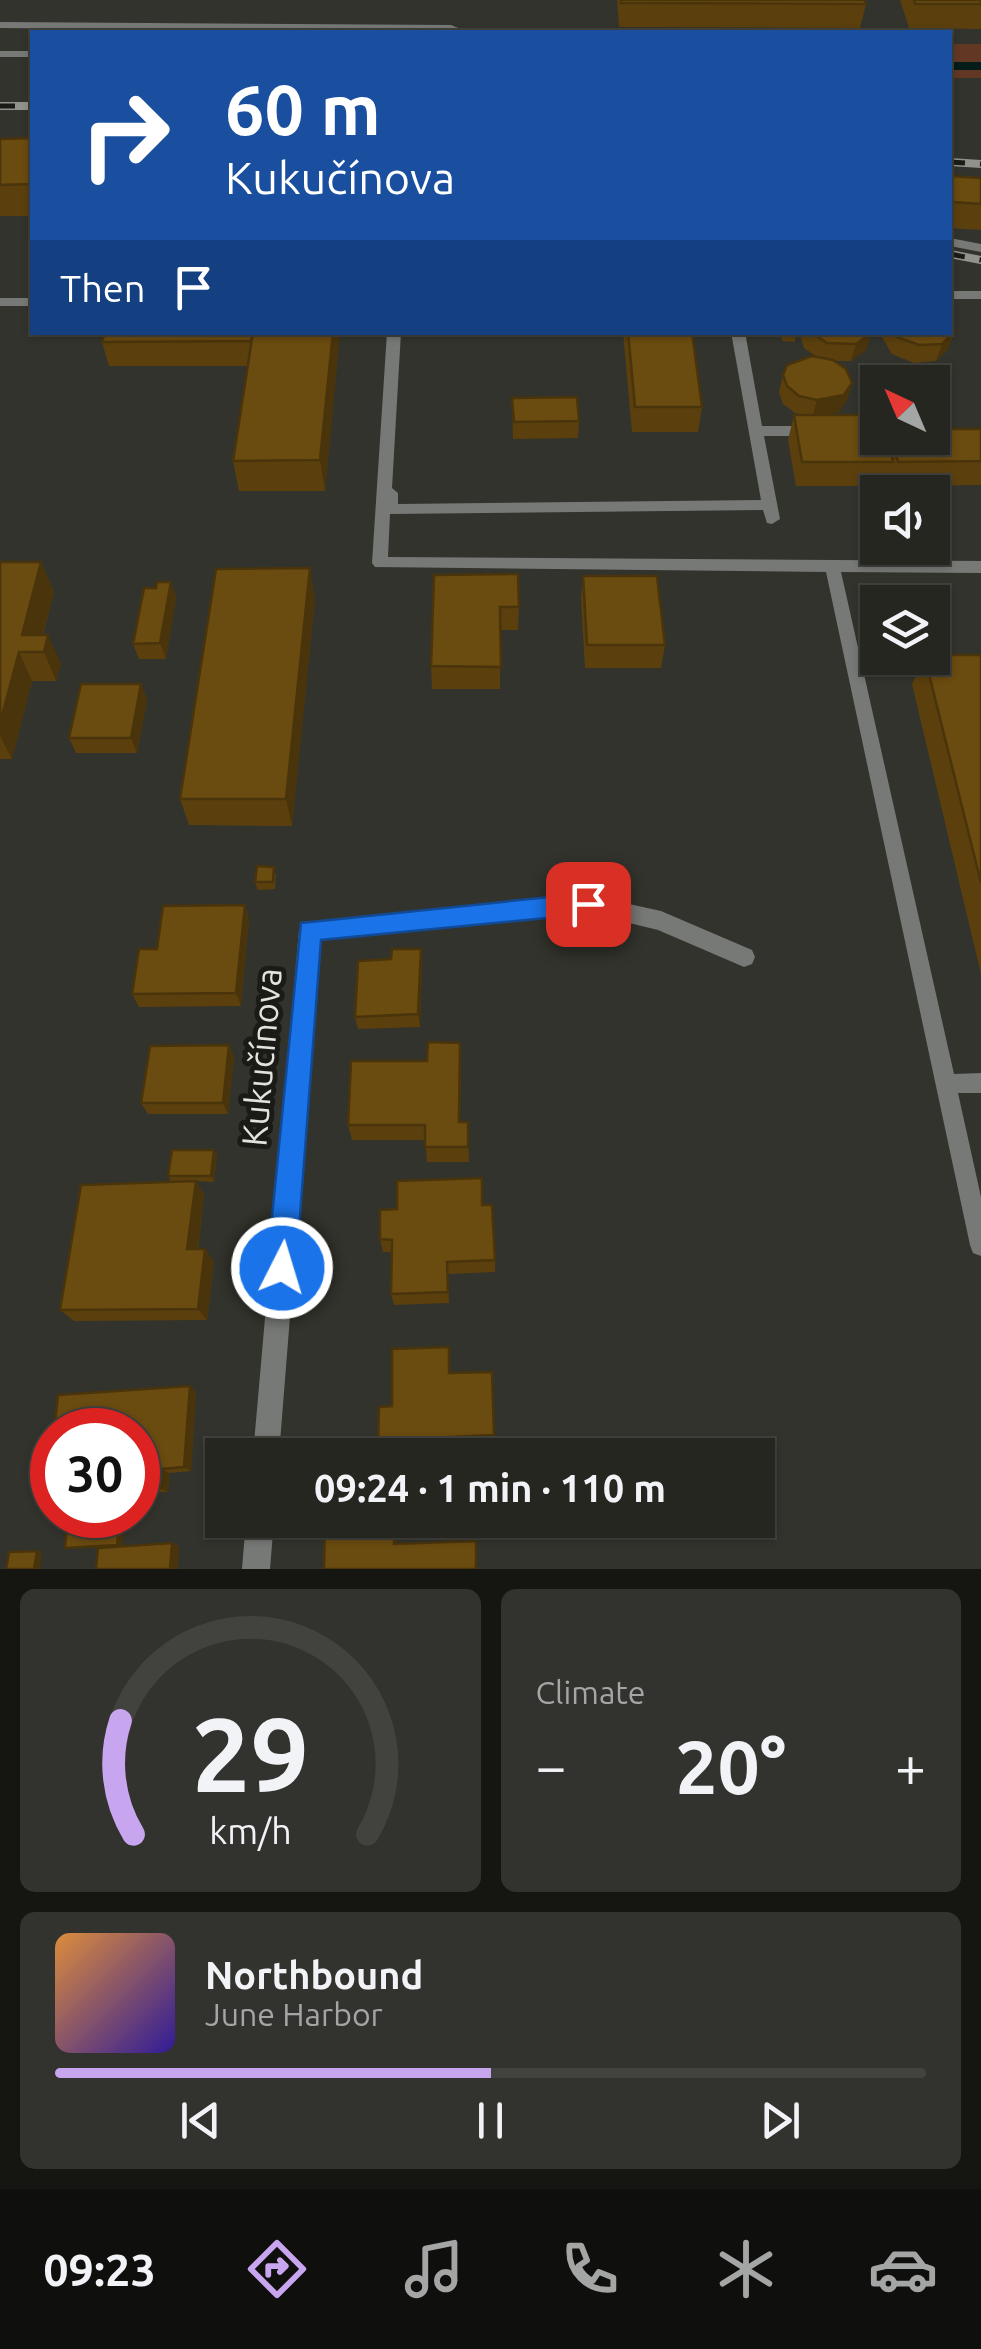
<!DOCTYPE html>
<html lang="en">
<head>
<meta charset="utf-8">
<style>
	body { margin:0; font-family:Ubuntu,sans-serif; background:#32322e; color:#f1f3f6; height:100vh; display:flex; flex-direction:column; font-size:38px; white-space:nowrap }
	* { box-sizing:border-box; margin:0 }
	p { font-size:32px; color:#a4a5a5 }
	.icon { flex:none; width:55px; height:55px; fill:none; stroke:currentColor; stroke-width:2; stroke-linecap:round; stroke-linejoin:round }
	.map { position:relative; height:1569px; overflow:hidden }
	.drawer { display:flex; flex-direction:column; gap:20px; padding:20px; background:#151512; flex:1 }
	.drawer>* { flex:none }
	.hud { position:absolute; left:30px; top:30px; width:922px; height:305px; border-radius:0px; box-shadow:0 2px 8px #0004,0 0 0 2px #42433f; background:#1a4fa0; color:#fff; overflow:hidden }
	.needle { width:65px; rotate:316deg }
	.tools { position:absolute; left:860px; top:365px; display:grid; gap:20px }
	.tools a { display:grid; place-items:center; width:90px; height:90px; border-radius:0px; background:#262621; box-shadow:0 2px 8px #0004,0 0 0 2px #42433f; font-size:50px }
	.speed { position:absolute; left:30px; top:1408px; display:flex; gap:20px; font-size:50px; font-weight:700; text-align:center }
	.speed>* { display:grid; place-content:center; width:130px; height:130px; border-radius:50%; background:#262621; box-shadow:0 2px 8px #0004,0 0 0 2px #42433f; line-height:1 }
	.speed .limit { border:15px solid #d22; background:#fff; color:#111 }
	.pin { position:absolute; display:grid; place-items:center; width:85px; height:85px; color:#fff; margin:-42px; border-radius:20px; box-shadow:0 5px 15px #0006 }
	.me { position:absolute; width:110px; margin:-55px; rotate:5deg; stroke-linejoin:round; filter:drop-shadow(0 0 8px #0008) }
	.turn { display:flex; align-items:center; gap:35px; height:210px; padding:0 30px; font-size:45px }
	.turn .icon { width:130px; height:130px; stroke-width:2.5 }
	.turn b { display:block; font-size:70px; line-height:85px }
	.then { display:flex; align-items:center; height:95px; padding:0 30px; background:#0003; gap:20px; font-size:38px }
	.big { font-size:75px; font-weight:600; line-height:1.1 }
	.drawer .widget { flex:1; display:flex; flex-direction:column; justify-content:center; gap:15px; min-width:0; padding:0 35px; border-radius:15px; background:#32322e }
	.drawer .dial { align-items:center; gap:0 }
	.dial svg { height:260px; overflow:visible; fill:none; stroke:#42433f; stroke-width:7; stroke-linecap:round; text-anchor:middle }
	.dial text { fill:#f1f3f6; stroke:none }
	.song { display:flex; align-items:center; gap:30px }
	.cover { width:120px; height:120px; border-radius:15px; background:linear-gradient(135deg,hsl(30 70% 55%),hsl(250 70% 35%)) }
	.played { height:10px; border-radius:5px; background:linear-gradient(90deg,#c8a6ef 50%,#42433f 50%) }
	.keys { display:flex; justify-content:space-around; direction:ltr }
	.heat { display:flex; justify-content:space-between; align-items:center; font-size:55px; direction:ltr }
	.drawer .tiles { flex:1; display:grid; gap:20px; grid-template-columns:1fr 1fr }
	.widget:last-child { grid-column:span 2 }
	.trip { position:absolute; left:205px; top:1438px; width:570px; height:100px; border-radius:0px; background:#262621; box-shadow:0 2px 8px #0004,0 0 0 2px #42433f; font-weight:600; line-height:100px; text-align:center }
	.tab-bar { display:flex; height:160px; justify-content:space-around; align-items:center; background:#0f0f0d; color:#a4a5a5 }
	.tab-bar .icon { width:70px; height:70px }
	.tab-bar .current { color:#c8a6ef }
	.tab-bar b { font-size:45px; color:#f1f3f6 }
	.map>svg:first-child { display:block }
</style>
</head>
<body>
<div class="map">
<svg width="981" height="1569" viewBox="0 0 981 1569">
	<rect width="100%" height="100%" fill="#32332c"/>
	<path fill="#623723" d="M950,44H981V78H950Z"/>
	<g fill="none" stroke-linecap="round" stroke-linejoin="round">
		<path stroke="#041d19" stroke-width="8" d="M950,66H981"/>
		<path fill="#767976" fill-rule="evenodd" d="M0,22L451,25L468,32L0,28Z
			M0,51H32V57H0Z
			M950,238L981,244V252L950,246Z
			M950,291H981V299H950Z
			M0,298H32V306H0Z
			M387,332H401L392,488L398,493V504L761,500L731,332H745L762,426H812L819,431L812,436H764L780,519L772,524L767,523L763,510L390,514L388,557L981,561V573L841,572L954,1074L981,1073V1093H958L981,1197V1256L973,1253L970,1245L826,572L375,567L372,563Z"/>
		<path fill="#767976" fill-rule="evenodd" d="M588,895L661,911L752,950L755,957L752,964L744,967L658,930L588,913L320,939L279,1455H253L299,930L302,923Z
			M246,1520H274L270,1569H242Z"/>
		<defs>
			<path id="rail" d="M0,106H32
				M950,162L981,164
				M950,254L981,260"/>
		</defs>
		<use href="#rail" stroke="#91928c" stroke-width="8"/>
		<use href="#rail" stroke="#1a1a17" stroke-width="5" stroke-dasharray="15" stroke-linecap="butt"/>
	</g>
	<path fill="#5b400e" d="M617,0H864L866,4L860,28L619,27Z
		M900,0H981V29L909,28Z
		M32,138V216H0V139Z
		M950,176L981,178V230L950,228Z
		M105,332H340L325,491H239L233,461L247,366H109L102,342Z
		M623,332H692L702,407L698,432H632Z
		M781,332H796L795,342L782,341Z
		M802,332H871L866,350L851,361H834L852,383L847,400L839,412L825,415L878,438H932L981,429V485L890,486L888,478L885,486H796L788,440L794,415H804L795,413L783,404L779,392L783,375L817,357L804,348L801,338Z
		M884,332H954L948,349L936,361L914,363L892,354L882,337Z
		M512,398L579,421L578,438L513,439Z
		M0,562H41L54,592L43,635L61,664L56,681H32L12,759H0Z
		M434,575L519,607L518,630H500V689H432L431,666Z
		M583,576L665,645L661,668H585L581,599Z
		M171,582L176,598L166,659H139L133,644L156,588Z
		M315,598L292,826L189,825L180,799Z
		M981,655V974L912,684L924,658Z
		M141,684L147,700L137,753H76L69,738Z
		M276,874L275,889L258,890L255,882Z
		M245,905L249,919L241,1006L139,1007L132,994L157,949Z
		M421,949L422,962L420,1027L358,1029L355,1017L391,959Z
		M229,1045L234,1057L228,1114H148L141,1103Z
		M461,1060L460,1122H468L469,1162H427L425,1140H352L348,1125L427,1061Z
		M214,1150L217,1156L214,1182L196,1181L204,1195L198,1249H205L214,1262L207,1320L74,1321L60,1310L188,1181H171L168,1176Z
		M482,1205L495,1260V1272L448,1274L449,1303L394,1305L391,1294L392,1252H383L380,1239Z
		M449,1347L450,1373L492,1372L494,1440L433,1443V1455H385L386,1445H381L378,1440L392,1406Z
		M196,1392L191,1471L169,1473L168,1492L138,1493V1430H54Z"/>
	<path fill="#4a340b" d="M333,332H340L325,491L320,460Z
		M954,332L948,349L936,361L942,344Z
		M871,333L866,350L851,361L856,344Z
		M852,383L847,400L839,412L812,418L817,400Z
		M41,562L54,592L38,652L22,635Z
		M310,568L315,598L292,826L286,799Z
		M171,582L176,598L166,659L160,643Z
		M48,635L61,664L56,681L44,652Z
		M19,652L32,681L12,759L0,736V723Z
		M141,684L147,700L137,753L131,738Z
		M245,905L249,919L241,1006L236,993Z
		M421,949L422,962L420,1027L418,1014Z
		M229,1045L234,1057L228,1114L223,1103Z
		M214,1150L217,1156L214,1182L211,1176Z
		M196,1181L204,1195L196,1262L187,1249Z
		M205,1249L214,1262L207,1320L198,1309Z
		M190,1386L196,1392L191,1471L184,1467Z
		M162,1469L169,1473L168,1492L160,1488Z
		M120,1515H125L122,1546L117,1545Z
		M394,1520H396L397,1546L394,1544Z
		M172,1543L179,1546L178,1569H170Z
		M37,1551L42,1552L40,1569H34Z"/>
	<path fill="#6a4b10" stroke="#4a340b" stroke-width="2.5" d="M621,0H864L866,4L621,3Z
		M914,0H981V4H915Z
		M32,138V184L0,185V139Z
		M950,176L981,178V204L953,202V199L950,198Z
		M950,320L954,332L942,344L919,345L897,337L895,332H950Z
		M105,332H253L251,341L102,342Z
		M253,332H333L320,460L233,461Z
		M628,332H692L702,407H635Z
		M811,332H871V333L856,344L827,343Z
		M812,356L833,360L846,369L852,383L844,395L817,400L799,396L787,386L783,375L787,365Z
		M577,397L579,421L514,422L512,398Z
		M794,415H878V438H887L893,462H802Z
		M932,429H981V461L898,462L892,438H932Z
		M0,562H41L22,635H48L44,652H19L0,723Z
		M310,568L286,799H180L216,569Z
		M518,574L519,607H500L501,667L431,666L434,575Z
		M583,576H657L665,645H587Z
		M157,582H171L160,643L133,644L144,588H156Z
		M932,655H981V883L925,658H932Z
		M81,684H141L131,738H69Z
		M257,866L274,867L273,882H255Z
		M245,905L236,993L132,994L139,949H157L163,906Z
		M392,949H421L418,1014L355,1017L358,961L391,959Z
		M428,1042L460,1043L459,1122H468V1147H425V1125H348L351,1061H427Z
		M229,1045L223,1103H141L150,1046Z
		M172,1150H214L211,1176H168Z
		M482,1178V1205H492L495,1260L447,1262L448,1292L391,1294L392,1240L380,1239V1210L397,1209V1181Z
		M196,1181L187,1249H205L198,1309L60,1310L81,1185Z
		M449,1347V1373L492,1372L494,1435L431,1438V1455H385L386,1440H378L379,1407L392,1406V1349Z
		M190,1386L184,1467L162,1469L160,1488L138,1489V1430H120V1428L54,1430L58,1395Z
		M68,1515H120L117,1545L65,1548Z
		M325,1520H394V1544L476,1541V1569H324Z
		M172,1543L170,1569H96L98,1548Z
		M37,1551L34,1569H6L9,1552Z"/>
	<path fill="#1a73e8" stroke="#114b97" stroke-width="2.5" d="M588,893L596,896L600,904L596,911L588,914L321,940L296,1268L292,1278L282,1282L271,1278L267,1268L301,923Z"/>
	<g text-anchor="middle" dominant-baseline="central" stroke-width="10" stroke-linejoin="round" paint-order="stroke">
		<g font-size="35" fill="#e2e3de" stroke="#1a1a17">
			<text transform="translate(261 1057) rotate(-85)">Kukučínova</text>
		</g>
	</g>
</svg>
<div class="tools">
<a><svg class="needle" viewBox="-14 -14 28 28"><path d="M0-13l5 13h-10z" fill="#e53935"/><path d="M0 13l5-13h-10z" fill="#a4a5a5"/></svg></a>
<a><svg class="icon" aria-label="sound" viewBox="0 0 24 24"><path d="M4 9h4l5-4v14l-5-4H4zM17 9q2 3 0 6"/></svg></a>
<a><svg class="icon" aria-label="layers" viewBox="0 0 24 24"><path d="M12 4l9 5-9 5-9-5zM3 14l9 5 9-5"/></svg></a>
</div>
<div class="speed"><div class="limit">30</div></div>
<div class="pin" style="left:588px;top:904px;background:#d93025"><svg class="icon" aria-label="arrive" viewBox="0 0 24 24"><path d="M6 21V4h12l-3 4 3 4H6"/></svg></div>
<svg class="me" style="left:282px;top:1268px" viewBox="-20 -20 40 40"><circle r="17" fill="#1a73e8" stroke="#fff" stroke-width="3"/><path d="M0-11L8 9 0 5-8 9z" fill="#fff"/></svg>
<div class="trip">09:24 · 1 min · 110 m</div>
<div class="hud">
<div class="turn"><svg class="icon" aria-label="right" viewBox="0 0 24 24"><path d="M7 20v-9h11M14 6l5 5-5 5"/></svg><div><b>60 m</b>Kukučínova</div></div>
<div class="then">Then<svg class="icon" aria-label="arrive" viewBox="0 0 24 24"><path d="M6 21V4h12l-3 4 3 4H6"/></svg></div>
</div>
</div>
<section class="drawer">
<div class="tiles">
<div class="widget dial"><svg viewBox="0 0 100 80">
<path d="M14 69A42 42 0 1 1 86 69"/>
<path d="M14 69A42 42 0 0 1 10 34" stroke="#c8a6ef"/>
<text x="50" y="56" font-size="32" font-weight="700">29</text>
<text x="50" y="72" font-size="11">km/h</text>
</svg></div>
<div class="widget"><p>Climate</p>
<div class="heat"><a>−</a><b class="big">20°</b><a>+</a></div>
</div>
<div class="widget">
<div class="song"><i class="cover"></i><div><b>Northbound</b><p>June Harbor</p></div></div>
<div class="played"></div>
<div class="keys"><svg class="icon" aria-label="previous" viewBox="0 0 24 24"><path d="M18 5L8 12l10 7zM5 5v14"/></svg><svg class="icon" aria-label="pause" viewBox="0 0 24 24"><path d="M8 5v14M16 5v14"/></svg><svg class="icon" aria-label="next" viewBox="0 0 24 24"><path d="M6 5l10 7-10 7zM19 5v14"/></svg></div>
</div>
</div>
</section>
<nav class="tab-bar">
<b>09:23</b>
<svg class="icon current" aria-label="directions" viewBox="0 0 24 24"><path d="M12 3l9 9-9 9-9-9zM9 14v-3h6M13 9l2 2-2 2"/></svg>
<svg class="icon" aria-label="music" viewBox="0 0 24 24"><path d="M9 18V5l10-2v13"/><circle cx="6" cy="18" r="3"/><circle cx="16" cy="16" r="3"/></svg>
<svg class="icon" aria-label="phone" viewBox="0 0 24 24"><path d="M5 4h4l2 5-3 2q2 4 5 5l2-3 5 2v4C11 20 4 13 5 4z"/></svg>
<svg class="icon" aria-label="climate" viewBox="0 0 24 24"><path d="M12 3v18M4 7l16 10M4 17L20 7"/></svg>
<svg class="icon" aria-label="car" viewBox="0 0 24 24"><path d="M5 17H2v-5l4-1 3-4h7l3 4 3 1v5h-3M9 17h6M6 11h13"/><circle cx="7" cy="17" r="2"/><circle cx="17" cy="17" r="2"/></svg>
</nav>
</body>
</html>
